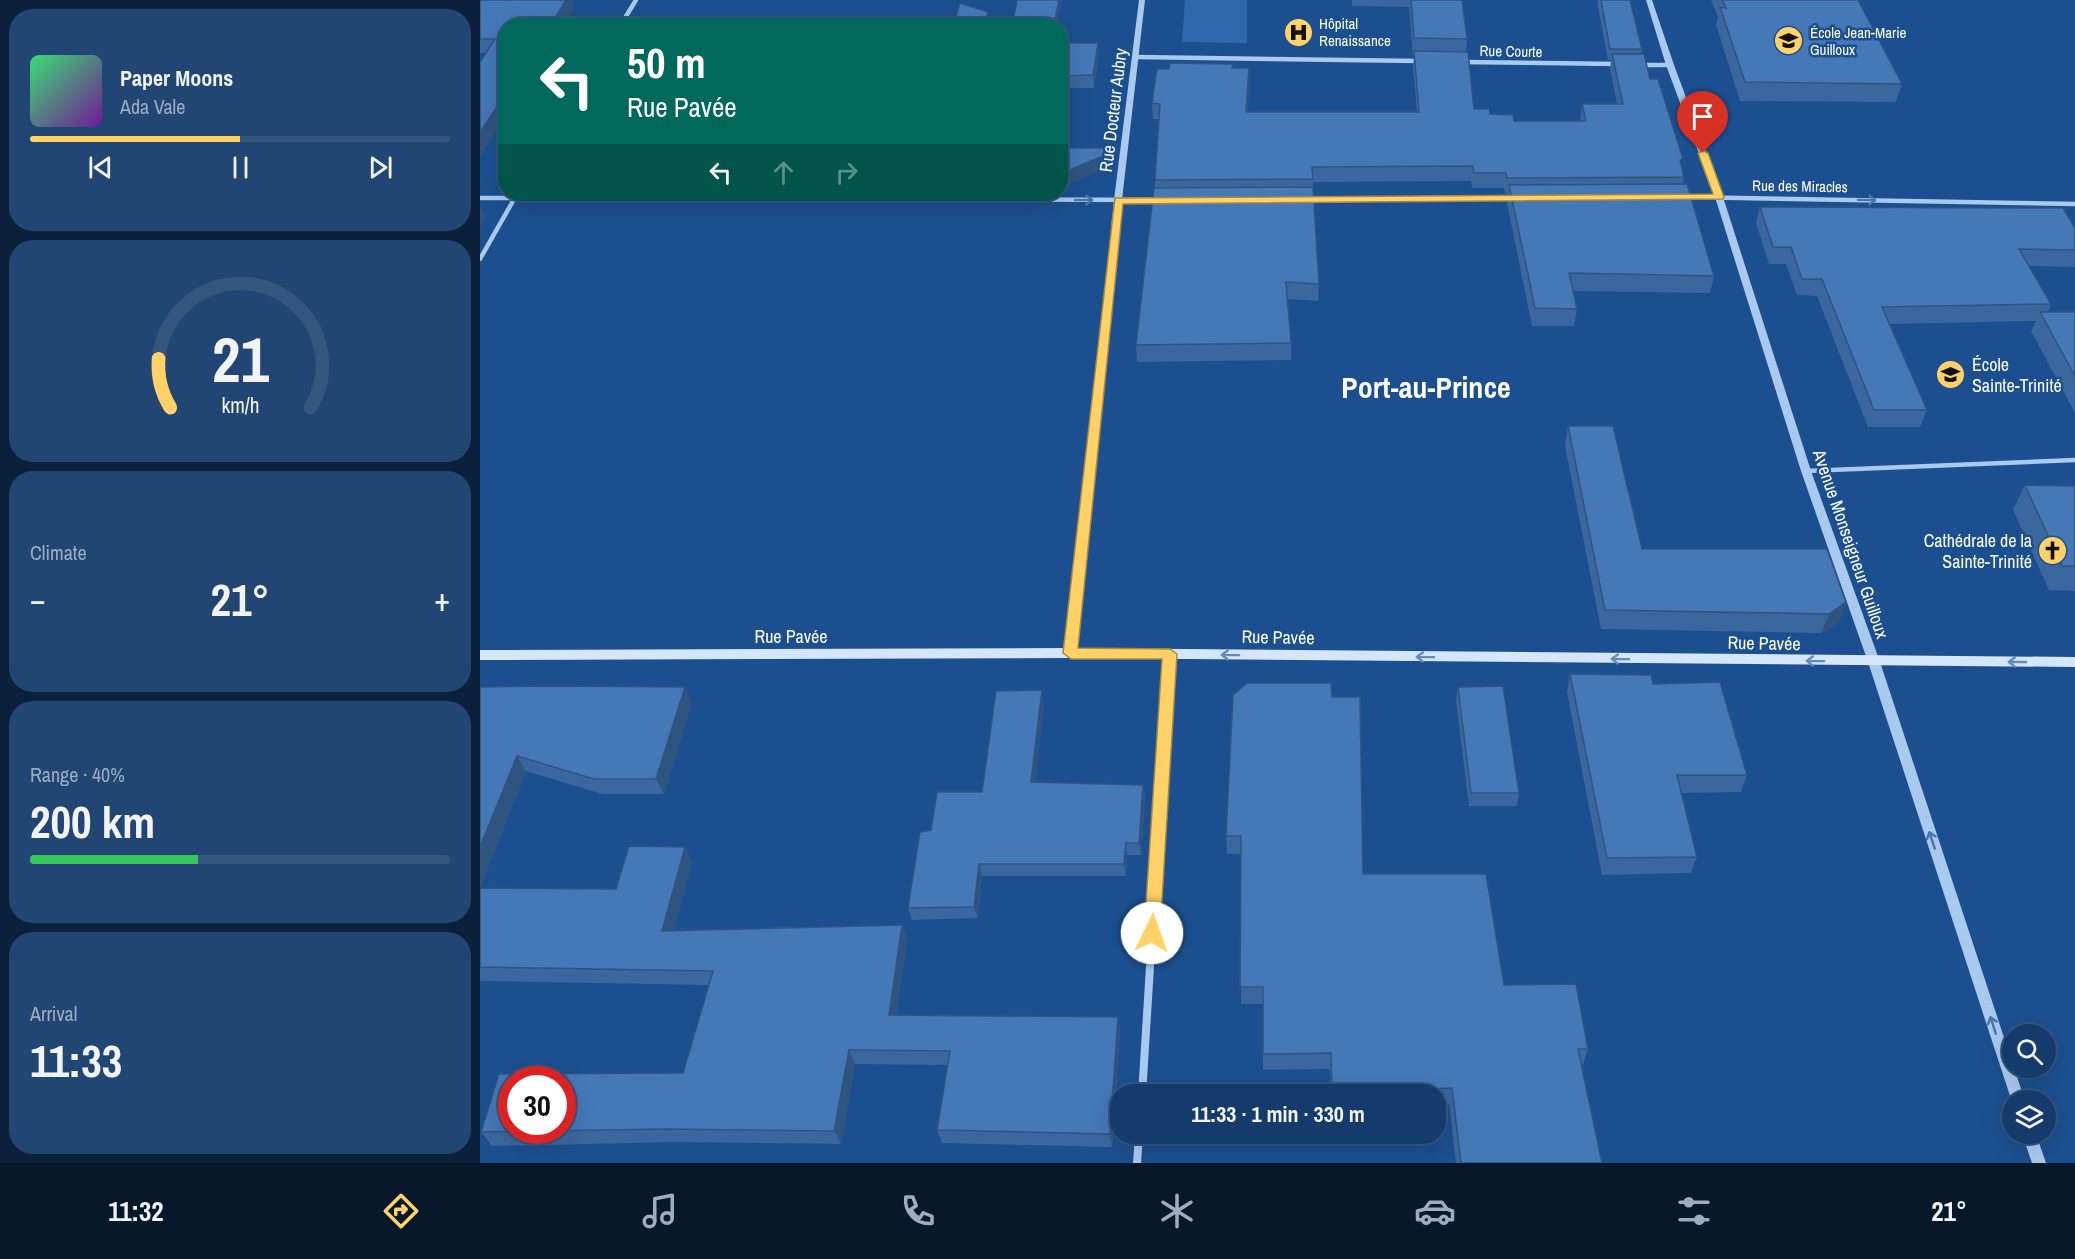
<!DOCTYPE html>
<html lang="en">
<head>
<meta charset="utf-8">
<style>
	body { margin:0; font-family:"Archivo Narrow",sans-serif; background:#214673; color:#f1f3f6; height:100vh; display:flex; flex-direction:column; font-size:22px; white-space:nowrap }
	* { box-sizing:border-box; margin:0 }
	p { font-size:20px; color:#9dadc1 }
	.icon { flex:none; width:33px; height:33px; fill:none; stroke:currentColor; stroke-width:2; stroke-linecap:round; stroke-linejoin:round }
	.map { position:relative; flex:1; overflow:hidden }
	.panel { display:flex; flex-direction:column; gap:9px; padding:9px; background:#0b203b; width:480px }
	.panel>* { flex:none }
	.banner { position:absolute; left:18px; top:18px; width:570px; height:183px; border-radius:24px; box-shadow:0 6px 24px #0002,0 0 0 2px #33557e; background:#00695c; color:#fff; overflow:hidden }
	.tools { position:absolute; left:1522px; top:1024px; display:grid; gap:12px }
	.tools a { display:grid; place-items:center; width:54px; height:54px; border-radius:50%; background:#143b6b; box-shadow:0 6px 24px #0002,0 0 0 2px #33557e; font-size:30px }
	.speed { position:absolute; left:18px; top:1066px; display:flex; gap:12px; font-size:30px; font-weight:700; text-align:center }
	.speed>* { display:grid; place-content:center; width:78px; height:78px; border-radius:50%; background:#143b6b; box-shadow:0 6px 24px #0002,0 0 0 2px #33557e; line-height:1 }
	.speed .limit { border:9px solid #d22; background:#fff; color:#111 }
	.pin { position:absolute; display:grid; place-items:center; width:51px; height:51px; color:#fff; margin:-62px -26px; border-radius:50% 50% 50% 0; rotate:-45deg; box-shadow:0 0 6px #0007 }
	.pin .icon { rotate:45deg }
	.me { position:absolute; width:66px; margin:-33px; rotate:3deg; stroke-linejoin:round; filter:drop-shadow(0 0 4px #0008) }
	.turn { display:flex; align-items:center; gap:21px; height:126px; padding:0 30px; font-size:27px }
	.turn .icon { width:78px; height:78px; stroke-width:2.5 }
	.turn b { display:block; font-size:42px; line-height:51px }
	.lanes { display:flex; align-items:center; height:57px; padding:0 30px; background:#0003; justify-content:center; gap:30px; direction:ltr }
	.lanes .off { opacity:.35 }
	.big { font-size:45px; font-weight:700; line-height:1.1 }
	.panel .tile { flex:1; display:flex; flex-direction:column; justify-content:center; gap:9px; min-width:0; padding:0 21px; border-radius:24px; background:#214673 }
	.panel .dial { align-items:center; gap:0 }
	.dial svg { height:156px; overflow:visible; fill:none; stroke:#33557e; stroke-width:7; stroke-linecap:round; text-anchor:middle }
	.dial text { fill:#f1f3f6; stroke:none }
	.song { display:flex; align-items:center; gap:18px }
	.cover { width:72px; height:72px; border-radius:9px; background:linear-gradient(135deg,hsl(140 70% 55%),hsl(280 70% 35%)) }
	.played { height:6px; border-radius:3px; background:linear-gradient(90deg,#ffd166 50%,#33557e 50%) }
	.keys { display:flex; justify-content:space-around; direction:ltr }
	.heat { display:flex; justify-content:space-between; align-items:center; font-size:33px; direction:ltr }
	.charge { height:9px; border-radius:4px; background:linear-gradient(90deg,#34c759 40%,#33557e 0) }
	.trip { position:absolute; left:630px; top:1084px; width:336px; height:60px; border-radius:24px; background:#143b6b; box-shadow:0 6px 24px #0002,0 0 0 2px #33557e; font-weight:700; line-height:60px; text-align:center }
	.dock { display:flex; height:96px; justify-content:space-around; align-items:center; background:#08182b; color:#9dadc1 }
	.dock .icon { width:42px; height:42px }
	.dock .active { color:#ffd166 }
	.dock b { font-size:27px; color:#f1f3f6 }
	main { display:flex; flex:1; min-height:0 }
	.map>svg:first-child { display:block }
</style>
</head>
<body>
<main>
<section class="panel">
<div class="tile">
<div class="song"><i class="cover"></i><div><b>Paper Moons</b><p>Ada Vale</p></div></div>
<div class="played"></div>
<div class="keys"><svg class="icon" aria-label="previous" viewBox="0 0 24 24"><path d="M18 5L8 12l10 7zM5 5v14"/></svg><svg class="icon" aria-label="pause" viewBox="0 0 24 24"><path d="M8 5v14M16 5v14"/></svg><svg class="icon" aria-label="next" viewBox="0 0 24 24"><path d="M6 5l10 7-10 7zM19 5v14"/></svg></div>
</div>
<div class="tile dial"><svg viewBox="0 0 100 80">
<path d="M14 69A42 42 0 1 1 86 69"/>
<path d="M14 69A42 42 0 0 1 8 44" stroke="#ffd166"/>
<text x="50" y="56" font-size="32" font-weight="700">21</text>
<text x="50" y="72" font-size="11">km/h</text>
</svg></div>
<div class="tile"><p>Climate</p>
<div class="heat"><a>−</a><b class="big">21°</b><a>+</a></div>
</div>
<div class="tile"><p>Range · 40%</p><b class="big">200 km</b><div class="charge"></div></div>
<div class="tile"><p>Arrival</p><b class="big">11:33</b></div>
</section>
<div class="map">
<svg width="1595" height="1163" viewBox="0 0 1595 1163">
	<rect width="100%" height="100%" fill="#1b4f8f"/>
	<path fill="#2e69ad" d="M705,0H767V43L702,42Z"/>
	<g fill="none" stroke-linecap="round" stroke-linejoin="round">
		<path stroke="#a9c9ee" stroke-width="4.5" d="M1326,471L1595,460"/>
		<path stroke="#a9c9ee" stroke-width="4.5" d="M140,26L156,0
			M656,57L940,61
			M981,62L1138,64
			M1161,65H1190
			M1204,197L1595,204
			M0,198L680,200
			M829,199L1034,198
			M0,259L37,194"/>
		<path stroke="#a9c9ee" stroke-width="5" d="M688,679L690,654"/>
		<path stroke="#a9c9ee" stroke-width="8" d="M662,1095L688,678
			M657,1163L659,1134"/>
		<path fill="#a9c9ee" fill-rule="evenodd" d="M659,0H665L642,200L596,653L595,656H587L586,653L634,200Z
			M1166,0H1172L1194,65L1243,197L1331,471L1400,662L1545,1101H1533V1105L1388,662L1321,471L1235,197L1186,65Z
			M1542,1134H1556L1566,1163H1552Z"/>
		<path fill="#d6e6fa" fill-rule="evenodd" d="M591,648L1595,657V667L591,658L0,660V650Z"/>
	</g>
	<path fill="#3a679d" d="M0,0H91L94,9L84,26H26V116L0,156V62L6,53H0Z
		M872,0H982L987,39L986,52L994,109L1034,121H1100L1102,104H1137L1130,69L1131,60H1128L1117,2L1118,0H1121L1162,49L1161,54L1201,167L1204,177L1203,184L1234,276L1230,293L1093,291L1097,309L1094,326H1052L1027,203L1028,194H1025L1024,188H992L991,181L833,182L839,284L838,301L808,299L811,343V360L657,362L656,345L675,188V180L679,119H673L672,103L753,68H769L770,83L767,112H937L933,66L934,57H933L929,7L872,6Z
		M1231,0H1378L1422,84L1416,102L1260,101L1236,25L1238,17Z
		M580,43L619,55L614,88H580Z
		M1280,207L1595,228V267L1549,266L1571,304L1568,312H1595V413L1551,331L1556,321L1410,324L1447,410L1440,427H1388L1337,296L1317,295L1306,264H1289L1276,223Z
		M1088,426L1162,549L1366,602L1359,622L1341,633L1121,629L1085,446Z
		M1545,485L1595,486V591L1569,590L1533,510Z
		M1090,674L1173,684L1267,775L1261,792L1201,793L1217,857L1211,873L1122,875L1087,692Z
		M0,687L212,703L184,794H122L46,771L0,888Z
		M978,687L1039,793L1037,806H989L976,700Z
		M852,697L883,874L1024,985L1108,1049L1103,1065H1101L1122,1163H976L969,1104L956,1105V1095H851L850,1069L783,1070V1004H761V854H747L746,836Z
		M564,703L555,782L663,785L665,797L661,855H647L646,876H502L498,918L432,920L428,908L451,830L502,792Z
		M205,847L212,862L194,930L422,925L427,940L416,1015L638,1017L640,1031L632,1147L462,1143L457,1130L468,1065L375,1064L361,1144L197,1142L12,1146L1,1132L203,1073L229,985L0,981V888L136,889Z"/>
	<path fill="#305480" d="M86,0H91L94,9L84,26H70Z
		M579,0H582L577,26H574Z
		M508,12L510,26H504Z
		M618,43L619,55L614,88L613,75Z
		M769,68L770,83L766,127V112Z
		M26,93V116L0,156V132Z
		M636,148V164L580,188V174Z
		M0,204L6,217L0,227Z
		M1366,602L1359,622L1341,633L1349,614Z
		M205,687L212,703L184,794L176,779Z
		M562,690L564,703L554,795L551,782Z
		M37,756L46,771L0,888V847Z
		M663,785L665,797L661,855L659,843Z
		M646,843L647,855L646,876L644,864Z
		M205,847L212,862L190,945L182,931Z
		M499,864L502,876L498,918L494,907Z
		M422,925L427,940L414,1029L409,1015Z
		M638,1017L640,1031L632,1147L630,1134Z
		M369,1050L375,1064L361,1144L354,1131Z"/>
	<path fill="#4478b7" stroke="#305480" stroke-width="1.5" fill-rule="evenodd" d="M0,0H86L70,26H26V93L0,132V62L15,39H0Z
		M537,0H579L574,26H532Z
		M931,0H982L987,39L934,38Z
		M1121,0H1150L1162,49H1130Z
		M1242,0H1378L1422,84L1265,82L1240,7L1246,8Z
		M480,3L508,12L504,26H473Z
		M580,43H618L613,75L580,76Z
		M934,51L988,52L994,109H1009L1010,114L1033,115L1034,121H1106L1102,104H1143L1132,54H1164L1170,79H1178L1203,159L1200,160L1204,177L1027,178L1026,173H994L993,166L832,167L833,179L675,180L680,104L672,103L677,69H689L690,63L753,64L752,68H769L766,112H939Z
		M580,148H636L635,151L580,174Z
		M1207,184L1234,276L1089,273L1097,309L1055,308L1029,185Z
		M833,187L839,284L806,282L811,343L656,345L674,188Z
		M1280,207L1583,208L1595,228V250L1539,249L1571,304L1402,307L1447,410H1394L1342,279H1322L1311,247H1293Z
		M1560,312H1595V376Z
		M1088,426H1133L1162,549H1347L1366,602L1349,614L1125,610Z
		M1545,485L1595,486V566H1582Z
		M1090,674L1171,675L1173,684L1240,682L1267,775H1197L1217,857L1127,858Z
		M767,683H851L852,697H880L883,874H1006L1024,985L1096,984L1108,1049H1098L1122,1163H981L972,1088L852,1092L851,1053L783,1054V987H760L761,836H746L753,695Z
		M72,686L205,687L176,779H114L37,756L0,847V687Z
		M1023,686L1039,793H991L978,687Z
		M562,690L551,782L663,785L659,843H646L644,864H499L494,907L428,908L440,832L451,830L457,792H502L516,691Z
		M149,846L205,847L182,931L422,925L409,1015L638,1017L630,1134L457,1130L470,1051L369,1050L354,1131L188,1129L1,1132L19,1074L203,1073L233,971L0,967V888L136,889ZM32,1080H82V1131H32Z"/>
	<defs><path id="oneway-shaft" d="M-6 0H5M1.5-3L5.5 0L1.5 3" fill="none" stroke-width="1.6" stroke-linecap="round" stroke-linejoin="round" transform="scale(1.5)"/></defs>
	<g stroke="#4674ac">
		<use href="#oneway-shaft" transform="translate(604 200)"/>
		<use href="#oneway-shaft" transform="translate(1387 200) rotate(1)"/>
		<use href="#oneway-shaft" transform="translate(1452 840) rotate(-108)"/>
		<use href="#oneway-shaft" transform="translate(1513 1025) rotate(-108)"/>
	</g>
	<g stroke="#668bba">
		<use href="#oneway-shaft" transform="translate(750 655) rotate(-179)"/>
		<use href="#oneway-shaft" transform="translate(945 657) rotate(-179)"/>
		<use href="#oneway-shaft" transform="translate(1140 659) rotate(-179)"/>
		<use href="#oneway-shaft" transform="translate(1335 661) rotate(-179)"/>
		<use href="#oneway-shaft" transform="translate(1537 662) rotate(-180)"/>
	</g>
	<path fill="#ffd166" stroke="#a68842" stroke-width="1.5" d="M1223,150L1228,153L1244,197L1243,199L643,204L598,648L690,649L697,654L680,933L678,938L672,940L666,938L664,933L682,659H591L583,653L635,198L1233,194L1218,153Z"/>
	<defs>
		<symbol id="hospital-disc" viewBox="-11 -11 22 22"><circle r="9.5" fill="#ffd166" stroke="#1b4f8f"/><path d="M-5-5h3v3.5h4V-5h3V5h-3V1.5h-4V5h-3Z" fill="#111"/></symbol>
		<symbol id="school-disc" viewBox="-11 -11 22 22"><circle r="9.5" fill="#ffd166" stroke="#1b4f8f"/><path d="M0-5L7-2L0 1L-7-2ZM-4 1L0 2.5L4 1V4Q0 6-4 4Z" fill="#111"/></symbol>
		<symbol id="church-disc" viewBox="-11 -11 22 22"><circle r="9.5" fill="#ffd166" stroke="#1b4f8f"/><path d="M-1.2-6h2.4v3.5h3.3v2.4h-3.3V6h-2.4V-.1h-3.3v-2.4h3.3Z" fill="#111"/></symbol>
	</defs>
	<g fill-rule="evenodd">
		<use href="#hospital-disc" x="802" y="16" width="33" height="33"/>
		<use href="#school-disc" x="1292" y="24" width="33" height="33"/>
		<use href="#school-disc" x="1454" y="358" width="33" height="33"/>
		<use href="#church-disc" x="1556" y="534" width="33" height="33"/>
	</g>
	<g text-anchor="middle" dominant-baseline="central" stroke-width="5" stroke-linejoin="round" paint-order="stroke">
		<g font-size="15" fill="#fff" stroke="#1b4f8f" text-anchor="start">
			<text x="839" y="23">Hôpital<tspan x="839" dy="17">Renaissance</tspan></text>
			<text x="1330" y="32">École Jean-Marie<tspan x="1330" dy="17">Guilloux</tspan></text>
		</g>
		<g font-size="15" fill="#fff" stroke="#1b4f8f">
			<text transform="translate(1031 51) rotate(1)">Rue Courte</text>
			<text transform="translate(1320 186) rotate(1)">Rue des Miracles</text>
		</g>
		<g font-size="18" fill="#fff" stroke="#1b4f8f">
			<text transform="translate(633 110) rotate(-83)">Rue Docteur Aubry</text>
			<text transform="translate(1371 544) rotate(71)">Avenue Monseigneur Guilloux</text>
			<text x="311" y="636">Rue Pavée</text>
			<text transform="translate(798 637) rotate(1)">Rue Pavée</text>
			<text transform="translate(1284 643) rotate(1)">Rue Pavée</text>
		</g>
		<g font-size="18" fill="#fff" stroke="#1b4f8f" text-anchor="start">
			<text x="1492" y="364">École<tspan x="1492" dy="21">Sainte-Trinité</tspan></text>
			<text x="1552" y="540" text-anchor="end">Cathédrale de la<tspan x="1552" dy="21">Sainte-Trinité</tspan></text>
		</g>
		<g font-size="30" font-weight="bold" fill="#fff" stroke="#1b4f8f">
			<text x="946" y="387">Port-au-Prince</text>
		</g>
	</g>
</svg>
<div class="tools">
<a><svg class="icon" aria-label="search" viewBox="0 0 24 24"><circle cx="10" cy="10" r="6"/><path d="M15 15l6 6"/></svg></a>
<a><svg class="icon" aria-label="layers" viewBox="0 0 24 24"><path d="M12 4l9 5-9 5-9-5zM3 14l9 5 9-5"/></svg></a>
</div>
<div class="speed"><div class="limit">30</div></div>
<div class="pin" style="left:1223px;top:153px;background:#d93025"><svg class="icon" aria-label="arrive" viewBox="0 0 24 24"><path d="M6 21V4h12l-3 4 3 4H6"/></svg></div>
<svg class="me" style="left:672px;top:933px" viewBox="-20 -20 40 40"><circle r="19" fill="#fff"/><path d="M0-13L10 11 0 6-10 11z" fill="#ffd166"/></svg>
<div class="trip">11:33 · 1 min · 330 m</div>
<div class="banner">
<div class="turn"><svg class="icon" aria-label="left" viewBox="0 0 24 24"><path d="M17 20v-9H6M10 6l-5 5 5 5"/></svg><div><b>50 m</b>Rue Pavée</div></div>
<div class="lanes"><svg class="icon" aria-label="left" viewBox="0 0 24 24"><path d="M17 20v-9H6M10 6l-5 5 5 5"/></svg><svg class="icon off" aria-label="ahead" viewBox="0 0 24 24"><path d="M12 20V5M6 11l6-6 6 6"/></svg><svg class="icon off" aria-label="right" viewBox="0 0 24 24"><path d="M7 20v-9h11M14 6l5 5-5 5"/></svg></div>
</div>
</div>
</main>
<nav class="dock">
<b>11:32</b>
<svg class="icon active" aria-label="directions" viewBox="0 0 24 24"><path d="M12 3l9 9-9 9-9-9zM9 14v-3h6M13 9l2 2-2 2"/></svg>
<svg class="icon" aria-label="music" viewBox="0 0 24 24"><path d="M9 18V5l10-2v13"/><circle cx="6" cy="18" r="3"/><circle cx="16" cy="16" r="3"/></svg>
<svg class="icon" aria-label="phone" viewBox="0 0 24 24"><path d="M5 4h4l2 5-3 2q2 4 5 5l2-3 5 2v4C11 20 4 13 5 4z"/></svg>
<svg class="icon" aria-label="climate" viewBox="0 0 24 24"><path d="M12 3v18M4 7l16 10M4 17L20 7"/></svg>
<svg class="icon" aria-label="car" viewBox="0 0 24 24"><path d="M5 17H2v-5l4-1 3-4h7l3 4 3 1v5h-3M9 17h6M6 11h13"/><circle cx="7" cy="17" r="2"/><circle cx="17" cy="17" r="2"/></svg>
<svg class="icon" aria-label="filters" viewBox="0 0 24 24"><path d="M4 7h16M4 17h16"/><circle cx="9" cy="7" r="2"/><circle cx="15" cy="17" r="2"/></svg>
<b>21°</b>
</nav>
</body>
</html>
